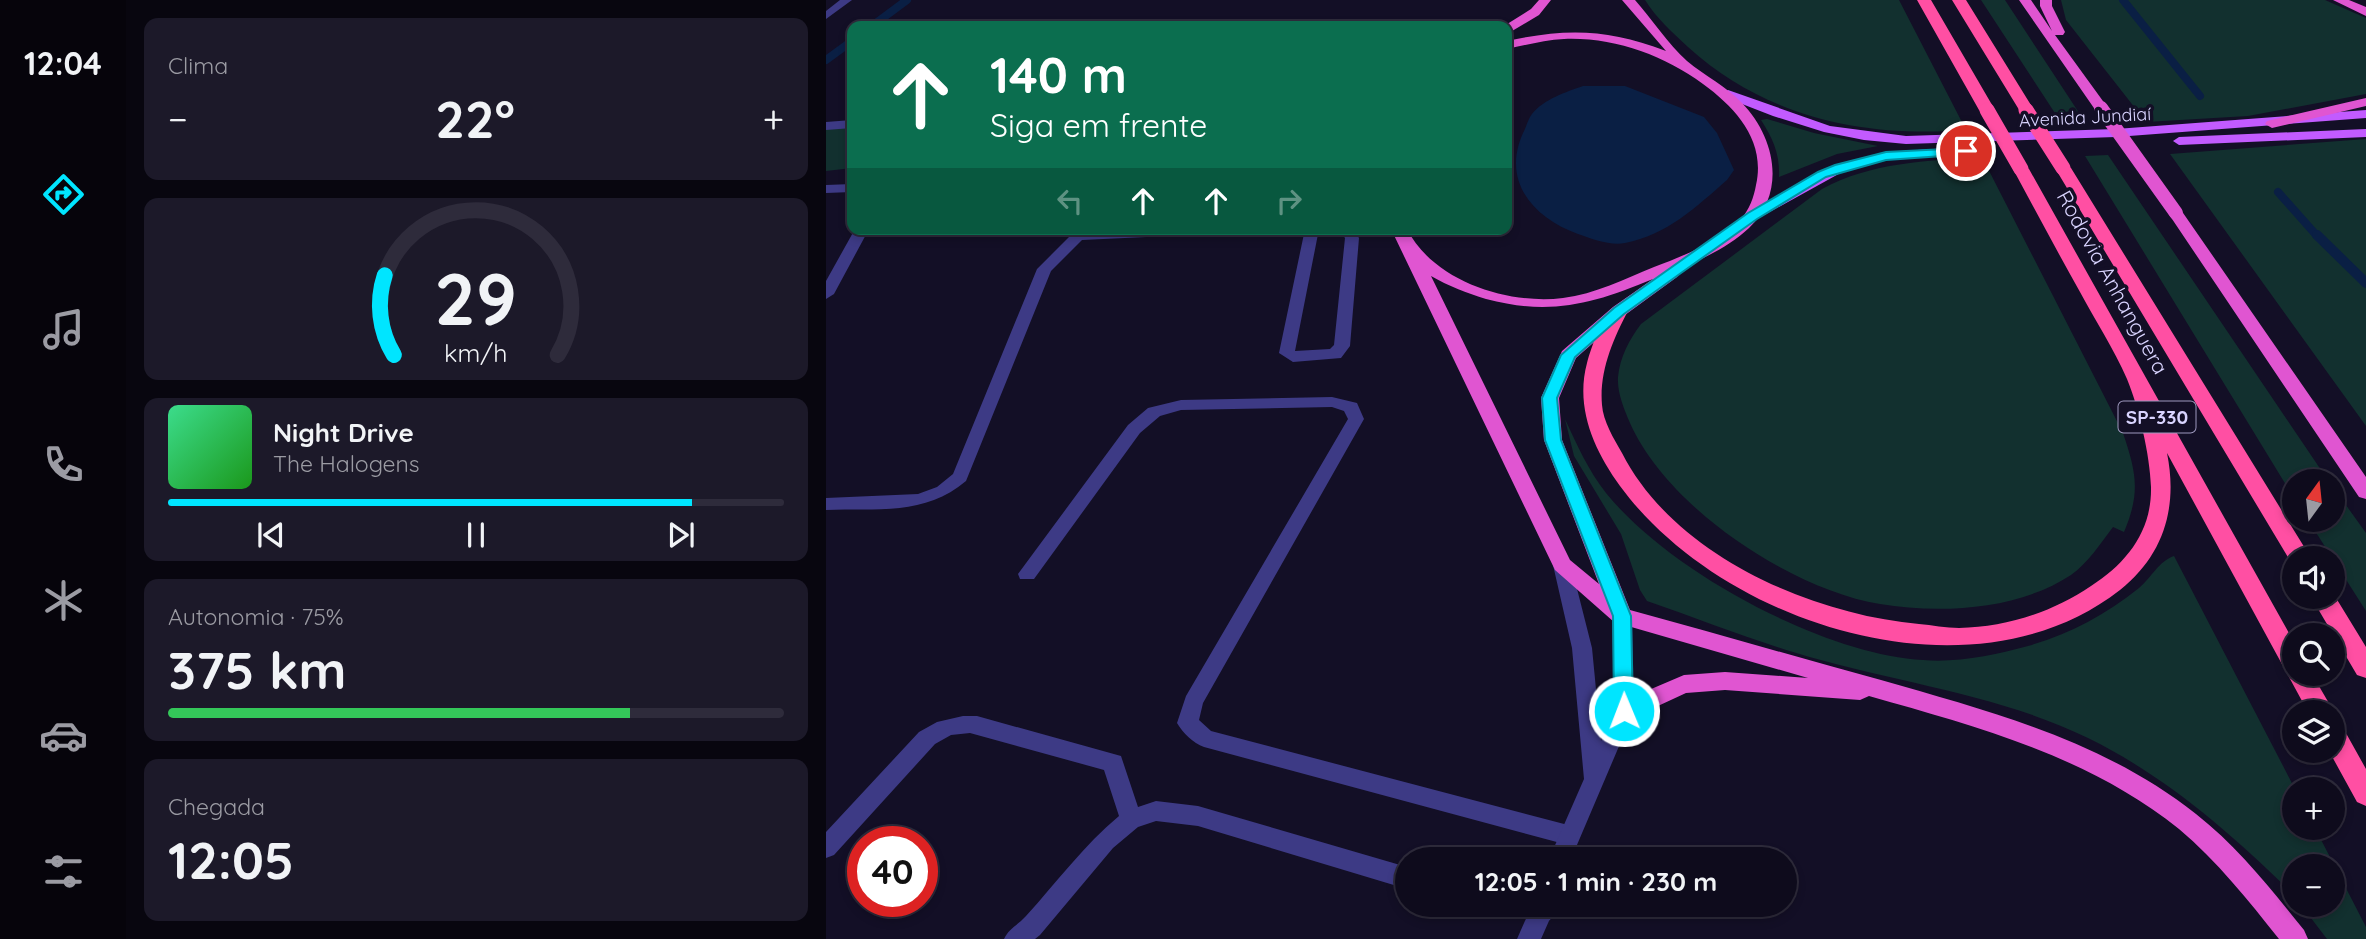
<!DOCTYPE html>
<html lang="pt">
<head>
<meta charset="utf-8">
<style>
	body { margin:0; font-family:Quicksand,sans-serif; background:#1c1929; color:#f1f3f6; height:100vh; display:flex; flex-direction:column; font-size:26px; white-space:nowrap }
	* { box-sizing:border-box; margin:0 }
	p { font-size:23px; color:#9b9ba3 }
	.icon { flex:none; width:38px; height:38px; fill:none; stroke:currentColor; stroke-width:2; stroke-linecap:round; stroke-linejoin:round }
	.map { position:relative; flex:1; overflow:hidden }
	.side { display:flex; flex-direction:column; gap:18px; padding:18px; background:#08060f; width:700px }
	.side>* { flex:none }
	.hud { position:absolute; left:21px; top:21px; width:665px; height:214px; border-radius:14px; box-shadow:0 4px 10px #0003,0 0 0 2px #2e2b3b; background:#0b6e4f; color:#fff; overflow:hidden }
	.needle { width:46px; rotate:15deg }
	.fabs { position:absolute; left:1456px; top:469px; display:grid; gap:14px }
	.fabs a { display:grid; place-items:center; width:63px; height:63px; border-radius:50%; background:#0e0b1c; box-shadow:0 4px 10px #0003,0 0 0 2px #2e2b3b; font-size:35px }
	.speed { position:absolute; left:21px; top:826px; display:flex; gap:14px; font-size:35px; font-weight:700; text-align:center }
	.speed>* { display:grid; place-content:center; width:91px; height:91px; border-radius:50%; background:#0e0b1c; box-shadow:0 4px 10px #0003,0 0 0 2px #2e2b3b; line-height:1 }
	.speed .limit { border:10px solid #d22; background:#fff; color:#111 }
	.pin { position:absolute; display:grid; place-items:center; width:60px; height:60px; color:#fff; margin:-30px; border:4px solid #fff; border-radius:50%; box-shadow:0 2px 7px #0007 }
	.me { position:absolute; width:77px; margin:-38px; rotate:359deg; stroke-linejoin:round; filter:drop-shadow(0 0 5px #0008) }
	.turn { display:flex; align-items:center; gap:24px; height:147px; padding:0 28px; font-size:32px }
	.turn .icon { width:91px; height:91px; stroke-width:2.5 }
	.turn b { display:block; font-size:49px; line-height:60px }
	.lanes { display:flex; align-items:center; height:66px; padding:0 28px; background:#0003; justify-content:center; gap:35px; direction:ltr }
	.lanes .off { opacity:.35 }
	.big { font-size:52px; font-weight:800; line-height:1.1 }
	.side .widget { flex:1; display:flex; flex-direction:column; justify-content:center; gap:10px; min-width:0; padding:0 24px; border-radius:14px; background:#1c1929 }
	.side .dial { align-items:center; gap:0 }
	.dial svg { height:182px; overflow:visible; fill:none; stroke:#2e2b3b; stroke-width:7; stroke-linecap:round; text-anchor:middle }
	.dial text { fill:#f1f3f6; stroke:none }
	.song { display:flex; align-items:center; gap:21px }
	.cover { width:84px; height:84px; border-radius:10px; background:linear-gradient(135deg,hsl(150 70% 55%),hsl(120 70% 35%)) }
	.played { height:7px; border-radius:4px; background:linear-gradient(90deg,#00e5ff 85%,#2e2b3b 85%) }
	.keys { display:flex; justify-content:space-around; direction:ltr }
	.heat { display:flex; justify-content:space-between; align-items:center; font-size:38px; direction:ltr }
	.charge { height:10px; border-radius:5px; background:linear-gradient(90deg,#34c759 75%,#2e2b3b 0) }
	.trip { position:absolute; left:569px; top:847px; width:402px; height:70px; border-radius:35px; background:#0e0b1c; box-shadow:0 4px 10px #0003,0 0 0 2px #2e2b3b; font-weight:800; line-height:70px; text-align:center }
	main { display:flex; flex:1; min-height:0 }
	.tab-bar { display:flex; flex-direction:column; width:126px; justify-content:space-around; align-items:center; background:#06040b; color:#9b9ba3 }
	.tab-bar .icon { width:49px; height:49px }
	.tab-bar .selected { color:#00e5ff }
	.tab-bar b { font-size:32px; color:#f1f3f6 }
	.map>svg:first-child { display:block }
</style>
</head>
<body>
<main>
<nav class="tab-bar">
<b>12:04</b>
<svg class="icon selected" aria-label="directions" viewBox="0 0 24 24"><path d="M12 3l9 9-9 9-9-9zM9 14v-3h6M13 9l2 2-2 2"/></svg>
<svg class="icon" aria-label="music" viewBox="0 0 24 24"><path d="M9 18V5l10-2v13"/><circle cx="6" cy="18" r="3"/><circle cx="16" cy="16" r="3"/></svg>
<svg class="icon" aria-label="phone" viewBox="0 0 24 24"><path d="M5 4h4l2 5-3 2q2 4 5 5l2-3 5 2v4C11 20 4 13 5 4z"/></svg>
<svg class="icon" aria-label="climate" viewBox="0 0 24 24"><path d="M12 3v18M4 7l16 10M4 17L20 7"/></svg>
<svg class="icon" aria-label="car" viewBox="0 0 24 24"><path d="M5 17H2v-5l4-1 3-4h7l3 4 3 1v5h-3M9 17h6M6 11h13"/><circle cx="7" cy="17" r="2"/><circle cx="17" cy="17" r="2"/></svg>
<svg class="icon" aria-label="filters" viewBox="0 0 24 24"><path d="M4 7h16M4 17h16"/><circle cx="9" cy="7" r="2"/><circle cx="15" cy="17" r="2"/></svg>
</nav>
<section class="side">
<div class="widget"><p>Clima</p>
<div class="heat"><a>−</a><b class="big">22°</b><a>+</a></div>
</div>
<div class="widget dial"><svg viewBox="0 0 100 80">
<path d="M14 69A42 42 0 1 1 86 69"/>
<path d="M14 69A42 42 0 0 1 10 34" stroke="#00e5ff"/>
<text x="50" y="56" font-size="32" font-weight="700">29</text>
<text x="50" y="72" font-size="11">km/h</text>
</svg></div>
<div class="widget">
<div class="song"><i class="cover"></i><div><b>Night Drive</b><p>The Halogens</p></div></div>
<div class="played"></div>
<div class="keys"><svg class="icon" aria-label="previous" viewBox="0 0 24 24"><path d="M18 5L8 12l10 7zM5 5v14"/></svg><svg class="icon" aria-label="pause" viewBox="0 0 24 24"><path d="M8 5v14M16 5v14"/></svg><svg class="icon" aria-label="next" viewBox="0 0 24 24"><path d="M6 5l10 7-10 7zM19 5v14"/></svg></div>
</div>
<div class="widget"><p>Autonomia · 75%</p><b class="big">375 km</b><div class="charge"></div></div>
<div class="widget"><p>Chegada</p><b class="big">12:05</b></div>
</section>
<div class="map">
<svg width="1540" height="939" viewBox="0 0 1540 939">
	<rect width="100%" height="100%" fill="#130f26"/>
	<path fill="#12302f" d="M819,0H1073L1140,130C1038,138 939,117 862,47C847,33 830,18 819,0Z
		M1155,0H1179L1261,125L1238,127Z
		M1235,0H1499L1540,18V94L1422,116L1320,122L1240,20Z
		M941,119L988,133L1052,146L1011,154L953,177C954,154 947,139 935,120Z
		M26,126V168L0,171V128Z
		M1540,139V426L1344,154Z
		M1282,155L1493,467L1503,481H1468V498L1259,156Z
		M1156,157L1297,433C1310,472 1315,492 1298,532L1287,527C1274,544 1262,563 1245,575C1192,610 1115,614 1054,604C964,589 841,507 804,423C798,409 791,392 792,377C794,357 803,340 815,324L996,189C1046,162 1100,161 1156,157Z
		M739,419C751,445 762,470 780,493C843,571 996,654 1097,660C1130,663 1170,655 1202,646C1244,634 1279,615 1313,588C1325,578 1333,561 1348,556L1469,789L1468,828H1489L1540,927V939H1501L1475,905H1507V866H1468V895C1406,834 1341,777 1262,738C1170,693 1064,682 967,652C918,637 870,618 821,601L814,590L795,534L748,456Z
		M1507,487L1540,533V611L1482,520H1507Z"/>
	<path fill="#0a1f44" d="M757,86H799L878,117L891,133L908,170L901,180C870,207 841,235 799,243C785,246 766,239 752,234C708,218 675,182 697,133C700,128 702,119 706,114C718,99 740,92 757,86Z"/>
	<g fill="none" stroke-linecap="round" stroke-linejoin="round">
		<path stroke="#0a1f44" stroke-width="8" d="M1297,0L1374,96
			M46,26L81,0
			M0,60L26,41
			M1452,192L1492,237"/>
		<path stroke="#0a1f44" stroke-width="10" d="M1491,235L1540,283"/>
		<path fill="#3d3a85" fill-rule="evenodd" d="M29,229H43L8,294L0,299V281Z
			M251,229H413L406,233L256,240L225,271L140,481C99,516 51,508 0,510V498L92,494L111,487L127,474L211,269Z
			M479,229H493L469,351L504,349L508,345L519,238L512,229H527L533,238L524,346L515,358L467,362L453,353Z"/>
		<path fill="#3d3a85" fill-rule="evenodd" d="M14,0H26L0,19V11Z
			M506,397L531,403L538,419L377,703L373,720L385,731L742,825L750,828L753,835L750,842L742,845L378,747C367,743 357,733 351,723L360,696L522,419L518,411L506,407L355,410L334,416L314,433L208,579H194L192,574L302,425L322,408L355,400Z
			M137,716H151L295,756L312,807L330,801L372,806L581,867V889L372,826L330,821L312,827L287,848L214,935L209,939H178C183,928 192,925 200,916C231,882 258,845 293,816L278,770L144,733L125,735L109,744L8,855L0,858V832L93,732L111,722Z
			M673,905H725L728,912L724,920L716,923L677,913Z"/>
		<path fill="#3d3a85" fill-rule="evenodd" d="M26,120V128L0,130V122Z
			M26,184V192L0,193V185Z
			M736,558L743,560L745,565L766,648L775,741L788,711L786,616L789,611L796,608L803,611L806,616L808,711L745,859H723L758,779L746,648L727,565L729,560Z
			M706,905H730L715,939H691Z"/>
		<path fill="#c25bff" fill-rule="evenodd" d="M902,90L1004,126L1080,136L1290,129L1540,110V118L1290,137L1080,144L1038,140L998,132L947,116L898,97L896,94Z
			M1540,129V137L1353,145L1347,141L1353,137Z
			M1139,147L1144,148V154L1060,160L1018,171L931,219L926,220L919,216L1008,165L1060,152Z"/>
		<path fill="#e055d1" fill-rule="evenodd" d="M713,0H725L713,15L681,34V26H678L705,9Z
			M796,0H809C826,19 842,44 861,61C879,76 900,86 916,103C949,137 961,192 923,228C903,247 875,260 849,270L853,274L851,277L799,315L750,358L733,398L736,440L804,610C888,633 971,657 1055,680C1166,712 1278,741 1370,814C1412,847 1445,889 1478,930L1482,939H1453C1422,900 1391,861 1353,829C1262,756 1152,727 1043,696L1034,700L899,690L860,693L806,718L798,720L790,718L787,711L790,704L858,675L899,672L982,678L788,622L729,570L565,229H581C607,281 682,305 737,298C769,294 799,279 828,267C857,256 893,242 915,219C923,210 928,197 930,185C940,141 910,108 877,84C837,55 788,37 738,39C719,40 700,45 681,49V41C741,28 782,29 840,51ZM605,276C622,286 641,293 660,299C724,316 767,304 827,279L787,307L736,351L715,398L718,440L773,584L744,560Z
			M1193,0H1205L1226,31L1214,6V0H1226V6L1239,32L1237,35H1229L1282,108L1280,111H1270Z
			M1507,0H1523L1540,7V16Z
			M1540,98V106L1446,128L1439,124L1441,121Z
			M1350,208L1355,210L1540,477V499L1533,497L1342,213Z"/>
		<path fill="#ff4fa3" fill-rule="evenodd" d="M1091,0H1105L1169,110L1166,113H1156L1153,110Z
			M1126,0H1140L1208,110L1205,113H1195Z
			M1237,163L1245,168L1485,558H1468V565L1466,564L1229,168Z
			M1195,164L1203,169L1468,642V674H1486L1508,712L1507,714L1482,712L1341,453C1352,507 1338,555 1294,590C1147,705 897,626 794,486C768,450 749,408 761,363C765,348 778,309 793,305L802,311C787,339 773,372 776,405C777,421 788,439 796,453C848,555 984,614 1093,624C1106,625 1120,628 1133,628C1180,627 1227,612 1265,586C1301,563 1326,531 1325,487C1324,455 1313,408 1301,379C1288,349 1269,320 1254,292C1231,251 1209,210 1187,169Z
			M1507,593L1540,647V678L1531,675L1485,597H1507Z
			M1507,723L1516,726L1540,769V806L1531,802L1503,751H1507Z"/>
		<path stroke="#e055d1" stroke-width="14" d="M1275,108L1350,213"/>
		<path stroke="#ff4fa3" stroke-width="15" d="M1161,110L1195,169
			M1200,110L1237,168"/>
	</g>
	<path fill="#00e5ff" stroke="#0095a6" stroke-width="2" d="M1140,148L1146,151L1145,154L1060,160L1000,177L931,219L855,273L798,314L749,357L731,398L735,440L805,616L807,711L805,716L798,719L791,716L788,711L787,616L719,440L716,398L735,355L788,308L922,213L992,172L1009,165L1060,152Z"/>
	<g text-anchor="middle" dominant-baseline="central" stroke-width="7" stroke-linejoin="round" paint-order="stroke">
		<g font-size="18" fill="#d9d4ff" stroke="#130f26">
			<text transform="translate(1259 117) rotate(-3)">Avenida Jundiaí</text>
		</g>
		<rect fill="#130f26" stroke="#9e99be" stroke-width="2" x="1292.5" y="401.5" width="77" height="31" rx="5"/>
		<g font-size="19" font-weight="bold" fill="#d9d4ff">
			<text x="1331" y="417">SP-330</text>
		</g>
		<g font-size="21" fill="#d9d4ff" stroke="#130f26">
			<text transform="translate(1287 282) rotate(61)">Rodovia Anhanguera</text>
		</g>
	</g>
</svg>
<div class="fabs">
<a><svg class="needle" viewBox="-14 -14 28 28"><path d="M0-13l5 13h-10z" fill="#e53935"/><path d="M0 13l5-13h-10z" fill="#9b9ba3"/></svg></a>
<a><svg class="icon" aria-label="sound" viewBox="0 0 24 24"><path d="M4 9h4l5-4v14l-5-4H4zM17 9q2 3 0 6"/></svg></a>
<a><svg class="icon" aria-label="search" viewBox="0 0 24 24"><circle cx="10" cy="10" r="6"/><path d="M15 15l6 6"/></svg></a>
<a><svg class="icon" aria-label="layers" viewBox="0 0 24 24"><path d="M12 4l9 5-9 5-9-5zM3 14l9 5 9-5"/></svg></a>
<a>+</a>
<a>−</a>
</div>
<div class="speed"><div class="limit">40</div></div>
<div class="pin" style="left:1140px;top:151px;background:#d93025"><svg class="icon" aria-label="arrive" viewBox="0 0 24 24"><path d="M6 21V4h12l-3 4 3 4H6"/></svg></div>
<svg class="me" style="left:798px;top:711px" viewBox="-20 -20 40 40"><circle r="17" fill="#00e5ff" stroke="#fff" stroke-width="3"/><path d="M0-11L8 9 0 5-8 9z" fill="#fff"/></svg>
<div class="trip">12:05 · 1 min · 230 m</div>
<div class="hud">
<div class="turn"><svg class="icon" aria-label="ahead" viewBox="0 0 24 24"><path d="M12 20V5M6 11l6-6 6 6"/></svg><div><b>140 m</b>Siga em frente</div></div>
<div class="lanes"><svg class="icon off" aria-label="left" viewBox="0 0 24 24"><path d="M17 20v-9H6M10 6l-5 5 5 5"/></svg><svg class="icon" aria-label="ahead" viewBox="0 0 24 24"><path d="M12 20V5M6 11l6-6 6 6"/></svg><svg class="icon" aria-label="ahead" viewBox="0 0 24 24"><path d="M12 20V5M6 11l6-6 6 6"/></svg><svg class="icon off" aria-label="right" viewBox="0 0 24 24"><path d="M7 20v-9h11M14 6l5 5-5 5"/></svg></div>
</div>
</div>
</main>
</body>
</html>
